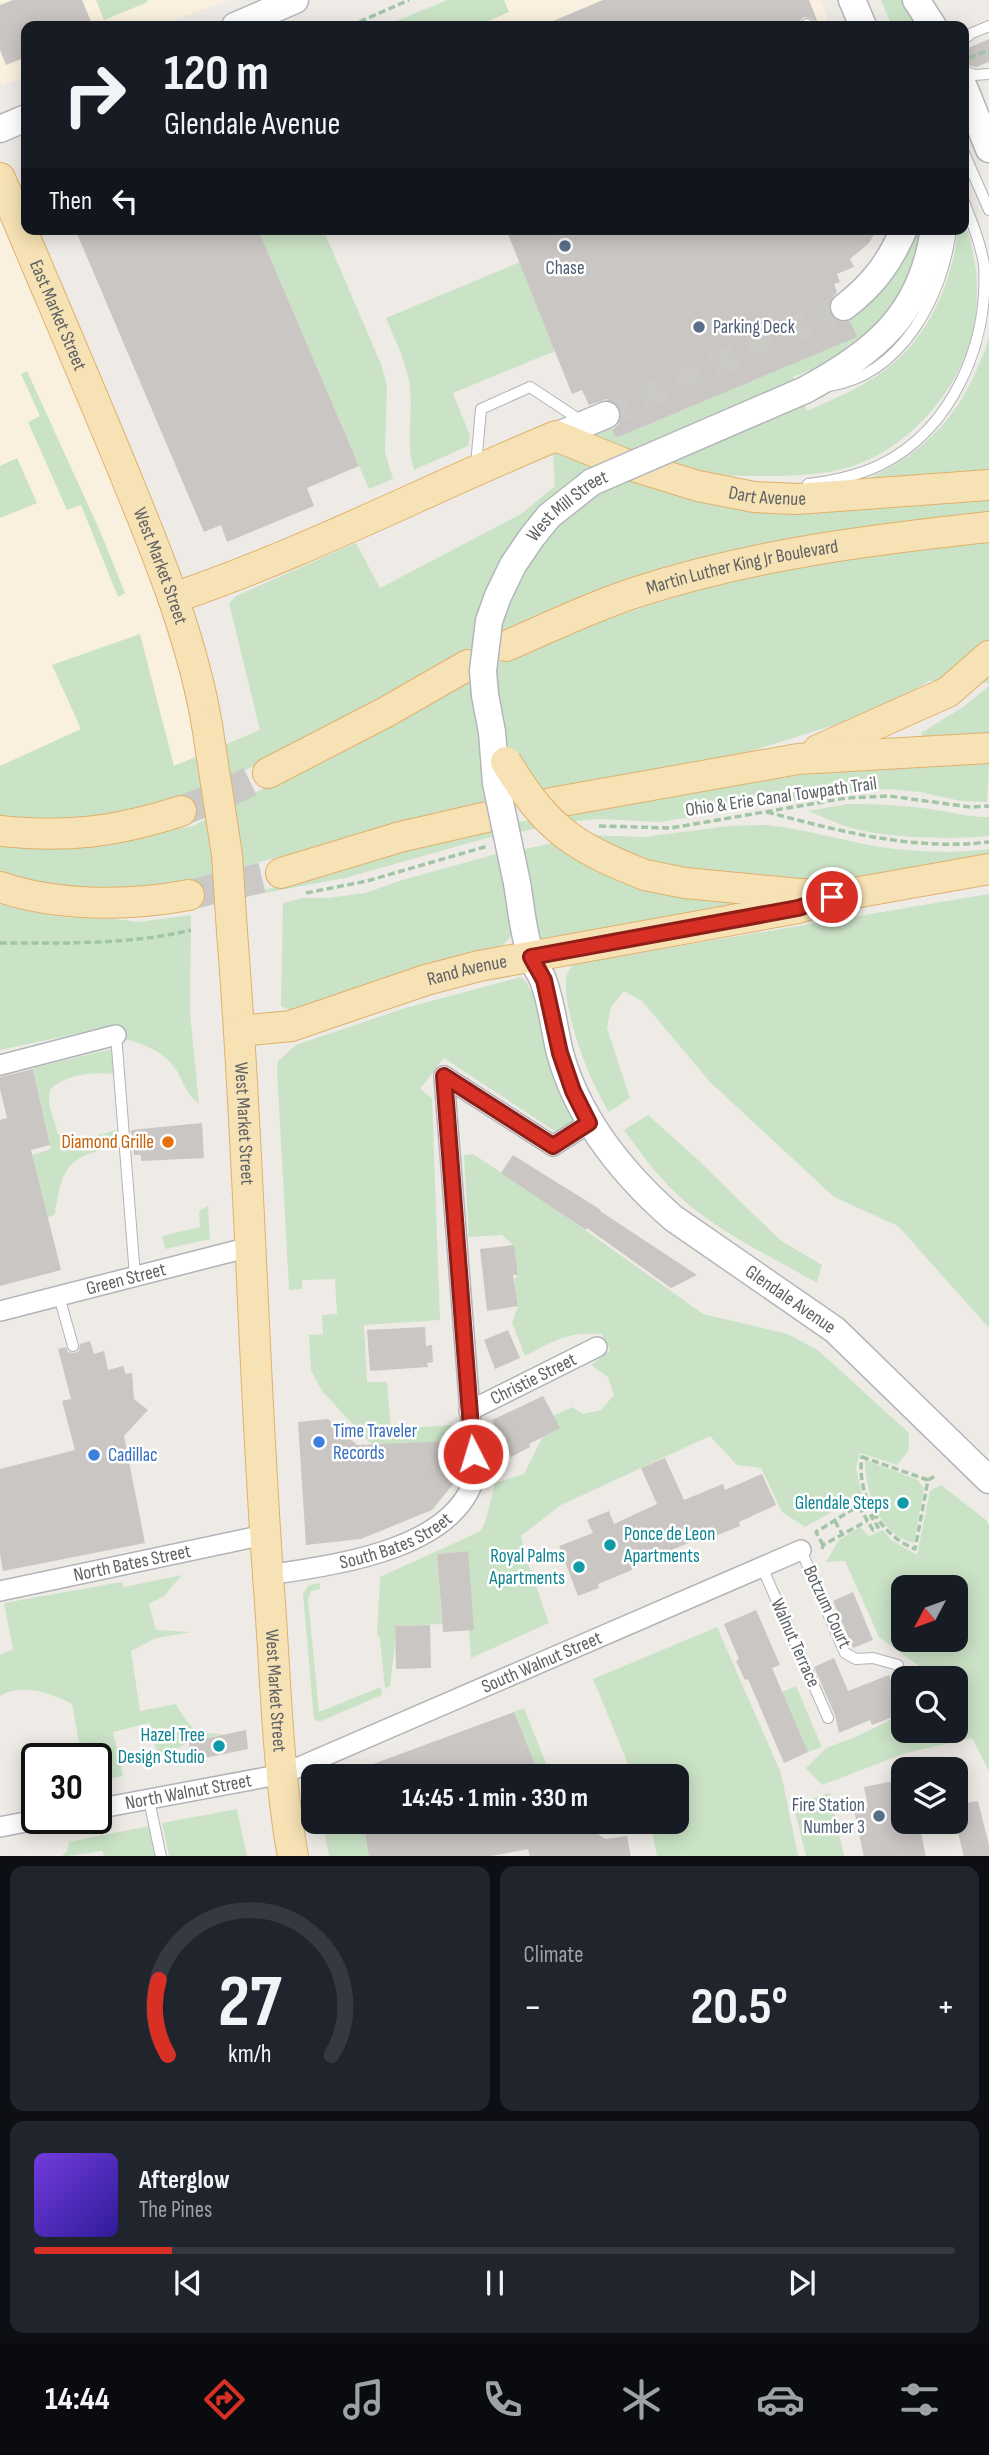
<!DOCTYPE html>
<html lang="en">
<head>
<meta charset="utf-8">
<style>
	body { margin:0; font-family:"Sofia Sans Condensed",sans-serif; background:#20242c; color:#f1f3f6; height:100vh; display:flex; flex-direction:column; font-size:26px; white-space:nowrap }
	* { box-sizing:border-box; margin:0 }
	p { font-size:23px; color:#9ea1a6 }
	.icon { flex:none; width:38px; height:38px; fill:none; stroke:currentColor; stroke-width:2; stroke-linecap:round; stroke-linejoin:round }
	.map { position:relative; height:1856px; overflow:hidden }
	.drawer { display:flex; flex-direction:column; gap:10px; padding:10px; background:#0d0f14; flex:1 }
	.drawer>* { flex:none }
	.top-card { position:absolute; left:21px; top:21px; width:948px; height:214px; border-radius:14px; box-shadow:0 4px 18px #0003; background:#171b24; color:#f1f3f6; overflow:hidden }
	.needle { width:46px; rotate:229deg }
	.fabs { position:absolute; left:891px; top:1575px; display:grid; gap:14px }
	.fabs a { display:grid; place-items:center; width:77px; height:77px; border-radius:14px; background:#171b24; box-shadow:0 4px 18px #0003; font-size:35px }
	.speed { position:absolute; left:21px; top:1743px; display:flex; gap:14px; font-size:35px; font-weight:700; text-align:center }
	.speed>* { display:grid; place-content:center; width:91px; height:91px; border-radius:50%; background:#171b24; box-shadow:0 4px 18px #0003; line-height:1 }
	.speed .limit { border:4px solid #111; border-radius:10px; background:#fff; color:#111 }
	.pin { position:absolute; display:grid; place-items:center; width:60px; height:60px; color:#fff; margin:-30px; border:4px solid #fff; border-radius:50%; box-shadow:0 2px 7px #0007 }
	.me { position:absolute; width:77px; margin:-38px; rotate:355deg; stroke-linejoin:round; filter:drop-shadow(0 0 5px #0008) }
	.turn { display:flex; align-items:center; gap:24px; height:147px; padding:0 28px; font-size:32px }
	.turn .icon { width:91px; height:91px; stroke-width:2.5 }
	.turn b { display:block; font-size:49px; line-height:60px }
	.then { display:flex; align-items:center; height:66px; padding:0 28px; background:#0003; gap:14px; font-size:26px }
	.big { font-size:52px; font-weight:700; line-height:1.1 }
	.drawer .card { flex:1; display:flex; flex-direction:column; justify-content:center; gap:10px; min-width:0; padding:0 24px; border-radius:14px; background:#20242c }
	.drawer .dial { align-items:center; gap:0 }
	.dial svg { height:182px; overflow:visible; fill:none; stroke:#363941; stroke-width:7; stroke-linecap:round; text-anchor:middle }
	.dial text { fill:#f1f3f6; stroke:none }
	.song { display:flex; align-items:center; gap:21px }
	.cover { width:84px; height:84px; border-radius:10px; background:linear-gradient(135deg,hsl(260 70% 55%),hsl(250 70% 35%)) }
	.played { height:7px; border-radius:4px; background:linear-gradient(90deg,#d93025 15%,#363941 15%) }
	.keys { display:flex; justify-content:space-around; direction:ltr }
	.heat { display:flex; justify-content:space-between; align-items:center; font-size:38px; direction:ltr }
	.drawer .tiles { flex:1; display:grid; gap:10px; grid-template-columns:1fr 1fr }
	.card:last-child { grid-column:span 2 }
	.trip { position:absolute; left:301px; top:1764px; width:388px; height:70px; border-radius:14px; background:#171b24; box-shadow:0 4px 18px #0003; font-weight:700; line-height:70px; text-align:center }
	.tab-bar { display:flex; height:112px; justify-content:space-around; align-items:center; background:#090b0e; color:#9ea1a6 }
	.tab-bar .icon { width:49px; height:49px }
	.tab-bar .on { color:#d93025 }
	.tab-bar b { font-size:32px; color:#f1f3f6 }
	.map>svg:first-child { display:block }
</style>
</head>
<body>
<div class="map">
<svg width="989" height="1857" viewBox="0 0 989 1857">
	<rect width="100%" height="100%" fill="#eeebe6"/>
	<path fill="#faf0df" d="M0,0H230L158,26H26V76L2,85L0,81Z
		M447,0H820L827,16L825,26H386Z
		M0,176L165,574L219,796L180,811L0,831Z"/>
	<path fill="#cae3c6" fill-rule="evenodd" d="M96,0H147L148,2L104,20Z
		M447,0H504L509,12L477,26H385Z
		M881,0H903L919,26H892Z
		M965,223C983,275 982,329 955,377C934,416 895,452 853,466C823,476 789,476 758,476C729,476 696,476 668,467C643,459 618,447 594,437L597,431L609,423L616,438L856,337L849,319C881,296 906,268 916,229H926L901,301L861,344L822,365L793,377L807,411C834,399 861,388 885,370C928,339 953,281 958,229H964Z
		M258,229H323L381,364L387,385L385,452L393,479L369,489Z
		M520,262L555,351L453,393L470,436L468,446L414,470C405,442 413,415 410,387C407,363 395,340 386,318Z
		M989,335V478L862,481C914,459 954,424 976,371C981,359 987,348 989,335Z
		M27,371L100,531L125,593L118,597L81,505L67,510L28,422L40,416L21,374Z
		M553,451L647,484L989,492V514L480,644L267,760L173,803L70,821L0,819V766L81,729L52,665L140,634L174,766L260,730L229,603L236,596L356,543L380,588L521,514L555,486Z
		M17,458L37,503L0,518V466Z
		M989,540V683L929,681L897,701L850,720L723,760L455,810L158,889L96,891L33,882L0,873V844L128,839L193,826L531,645L734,577L844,557Z
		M989,686V737L924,739L921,733L963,707Z
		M989,764L987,802L961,801L920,792L886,789L853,791L659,822L598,819L570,822L487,838L345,878L238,898L353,863L488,827L812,773L900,767Z
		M848,804C875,804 902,805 930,809C950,811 968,818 989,817V836C953,840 882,838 848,827C835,823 821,816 808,811Z
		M766,825C803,829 838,839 874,846C911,852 952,854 989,849V855L835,881L801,884L667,874L588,835L644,837L729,826Z
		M558,842L788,898L548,945L536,938L520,850Z
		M500,853L514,923L511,936L503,945L289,1013V1010L281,1006L283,903L302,898H327L365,893L402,880Z
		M989,894V1328L898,1226L834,1197L710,1082L642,1001L624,991L611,1007L607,1028L630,1098L609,1112C590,1083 563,1013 566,978C567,973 570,969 573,964Z
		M0,904L49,915L72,918L94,916L138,922L191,915L190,1013L199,1104C187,1095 184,1084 177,1071C165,1053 145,1043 124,1039L117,1025L0,1050Z
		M521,977L527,983L533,995L555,1080L574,1121L556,1132L444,1058L420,1089L432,1098L440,1320L364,1325L367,1382H387L391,1429L451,1425L452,1441L372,1445L322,1391L311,1370L309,1335L323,1334L322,1315L337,1314L335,1279L302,1280V1289L289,1290L277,1070L278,1061L296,1045L405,1008Z
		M112,1049L114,1074C92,1072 66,1074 50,1090L49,1104L58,1134C78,1143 97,1135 117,1130L118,1147C69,1155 62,1166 55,1214L48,1218L32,1155L51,1149L33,1068Z
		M648,1115L698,1160L780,1240L822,1265L817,1283C774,1258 726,1236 688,1204C662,1183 643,1156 624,1130Z
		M473,1154L543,1200L703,1314L788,1334L819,1351L909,1433V1450L897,1465L860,1453L856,1468L862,1495L805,1527L782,1512L761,1468L737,1465L710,1436L561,1505L521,1536L526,1558L549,1623L471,1658L469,1630H473L467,1551L437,1554L442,1624L395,1626C396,1647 392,1665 390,1686L385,1689L380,1639L377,1635L380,1577L481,1531L486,1519L495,1483L524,1474L553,1416L572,1407L583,1414L601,1410L614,1395L608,1377L591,1365L610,1350L602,1334C566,1332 556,1340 525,1356L512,1323L518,1306L514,1279L518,1275L514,1246L502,1235L469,1237L464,1155Z
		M208,1206L210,1239L165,1249L162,1236L200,1227L199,1211Z
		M865,1460L918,1480L924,1488L914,1543C879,1535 865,1491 865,1460Z
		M941,1485L986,1520L989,1525V1771L972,1738L906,1753L822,1785L806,1768L826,1748L853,1738L903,1714V1731H956V1678H927L923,1669L879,1637L845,1561L826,1562L839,1540L860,1527L869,1536L883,1530L891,1540L917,1555L930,1491ZM903,1587H956V1640H903Z
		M182,1575L164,1596L149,1604L156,1630L192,1632L156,1638L131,1651L140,1711L176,1704C190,1729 195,1734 224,1734L189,1742L159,1759L149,1723L113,1732L123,1776L96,1781V1759H82L72,1704C51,1693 22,1683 0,1696V1655L13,1649L4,1603L121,1582L124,1587Z
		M320,1583V1589L311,1591L308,1599L319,1712L381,1687L382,1695L319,1722L314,1719L303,1594L309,1585Z
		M717,1627L781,1773L798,1856H657L650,1822H677V1776H633L593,1679Z
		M796,1686L822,1747L808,1752L782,1692Z
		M524,1708L551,1776H540L514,1712Z
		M830,1793L844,1856H806L793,1804Z
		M237,1809L247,1856H169L162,1823Z
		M323,1822H362L369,1856H329Z
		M149,1826L157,1856H104L102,1851L61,1857L67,1851L69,1842Z"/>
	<path fill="#cac6c3" d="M13,0H82L93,26H26V57L6,65L0,50V5Z
		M603,0H809L817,20L814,21L810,18L804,17L800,21V26H541Z
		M989,39V62L976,67L964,64V50Z
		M75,229H258L359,466L307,488L314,506L227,542L221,525L204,532Z
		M506,229H878L868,244L850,259L854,267L837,274L840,282L834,284L837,292L829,302L828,309L831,316L839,322L850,321L857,337L616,438L612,430L619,424L622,416L620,408L616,403L607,399L589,405L582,390L572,394Z
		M33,1069L50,1145L31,1150L61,1270L0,1286V1120L7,1118L0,1089V1077Z
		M202,1123L204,1158L141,1161V1155H134L131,1130Z
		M513,1155L601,1210L600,1211L697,1275L671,1288L587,1228L586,1230L501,1173Z
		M514,1245L518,1275H513L518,1306L487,1311L480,1249Z
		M425,1327L426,1346L432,1345L433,1362L427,1363L428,1367L370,1371L367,1330Z
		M508,1330L520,1358L495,1369L484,1340Z
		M90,1341L94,1354L104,1351L108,1370L123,1366L126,1374L132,1373L134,1399L148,1410L124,1436L145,1543L3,1571L0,1554V1469L75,1450L62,1401L71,1399L58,1349L66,1347L68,1352L74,1353L79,1351L80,1344Z
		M543,1396L560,1428L529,1444L530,1447L511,1457L492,1420Z
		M328,1419L357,1445L452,1441L454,1483L432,1510L361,1539L306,1545L298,1422Z
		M665,1458L684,1500L723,1484L725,1490L762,1474L776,1505L739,1522L740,1526L713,1537L712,1533L648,1560L632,1568V1570L598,1584L599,1588L578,1596L559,1546L593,1533L587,1520L609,1511L614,1524L657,1504L641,1468Z
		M468,1551L474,1630L443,1632L437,1554Z
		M853,1592L873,1640L853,1648L833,1601Z
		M756,1610L780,1665L772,1668L808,1752L784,1763L748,1679L745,1680L736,1661L739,1659L724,1624Z
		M430,1625L431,1668L396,1669L395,1626Z
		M834,1658L848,1691L889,1675L903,1713L872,1725L870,1720L839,1733L835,1715L814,1667Z
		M514,1712L540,1776H346V1774Z
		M246,1730L248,1749L191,1761L189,1742Z
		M903,1779V1822H919L926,1857H864L854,1810L868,1807L864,1787Z
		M978,1801L989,1845V1857H964L956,1824V1805Z
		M363,1822H580L605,1839L627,1836L631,1857H530L528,1849L486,1857H369Z"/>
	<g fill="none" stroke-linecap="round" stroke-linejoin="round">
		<path stroke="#cac9c6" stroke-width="26" stroke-dasharray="26 13" stroke-linecap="butt" d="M606,415L844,307"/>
		<path stroke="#cac9c6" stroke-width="30" stroke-dasharray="30 15" stroke-linecap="butt" d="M181,811L224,794L268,773
			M189,895L281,873"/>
		<defs>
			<path id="lane" d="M807,24L808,26
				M964,39L972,33L989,26
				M964,71L974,75L989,74
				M964,153L989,210
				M829,386C902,375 943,296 951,229
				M476,465L481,409L530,387L583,422
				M808,484C833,481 857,476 880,465C953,429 989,343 984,264C980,242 972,222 964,202
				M116,1035L135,1276
				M59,1296L73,1346
				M801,1550L845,1653L856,1659L873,1658L898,1665
				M762,1567L828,1718
				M149,1800L161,1857"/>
			<g id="street">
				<path d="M0,1065L116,1035"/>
				<path d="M444,1076L553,1146L589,1123"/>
				<path id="s1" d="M0,1311L250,1247"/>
				<path id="s2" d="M469,1411L597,1347"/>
				<path id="s3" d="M268,1575C333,1565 454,1551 475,1476L444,1076"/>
				<path id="s4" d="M0,1591L264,1535"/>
				<path id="s5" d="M96,1809L283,1774L801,1550"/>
				<path d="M0,1827L46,1818"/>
			</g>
			<g id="secondary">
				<path d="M852,0L863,26"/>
				<path d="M916,0L933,26"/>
				<path d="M235,26L295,0"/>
				<path d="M964,87L989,149"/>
				<path d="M0,129L26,118"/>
				<path d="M844,307C873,285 890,262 904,229"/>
				<path d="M805,390C876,351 922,314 934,229"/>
				<path d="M556,436L606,415"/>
				<path id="s6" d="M517,883C521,907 523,933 531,956C534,965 540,972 543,980C552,1003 554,1029 560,1053C578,1119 622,1173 673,1218L835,1330L989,1480"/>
			</g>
			<g id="primary">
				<path id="s7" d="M0,178C43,281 88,384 130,487C162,565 193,643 207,725"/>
				<path id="s8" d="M173,598C304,554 428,489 556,436L620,462L698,486L754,497L797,499L989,485"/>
				<path id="s9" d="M506,646C548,628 591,607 634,593C749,555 869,540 989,527"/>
				<path d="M818,750L948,692L989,656"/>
				<path d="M268,773L386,712L468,665"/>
				<path d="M551,803L798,759L989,748"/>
				<path d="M0,831C67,838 116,832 181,811"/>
				<path d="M281,873L400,837L491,816"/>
				<path d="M645,875L685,883L811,895"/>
				<path d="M0,887C58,907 130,906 189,895"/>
				<path id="s10" d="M232,932C250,1155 253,1380 270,1603C276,1688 278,1774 293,1857"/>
				<path id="s11" d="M240,1031L291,1026L426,980L479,966L798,908L832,897L989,869"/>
			</g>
		</defs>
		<use href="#lane" stroke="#b1b4b7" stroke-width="12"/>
		<use href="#street" stroke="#b1b4b7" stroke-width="22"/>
		<use href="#secondary" stroke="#b3b6b9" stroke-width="29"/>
		<use href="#primary" stroke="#e1b06c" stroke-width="32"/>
		<path stroke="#a2c5a6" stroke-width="3.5" stroke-dasharray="7 3.5" stroke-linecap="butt" d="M350,26L409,0
			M969,58L989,50
			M767,812C839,831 913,851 989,842
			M599,826L671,828L846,798L889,796L970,807L989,806
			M306,893L367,881L488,846
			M0,943C63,943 130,945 191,930
			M862,1457L928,1480L915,1549C880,1535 856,1494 862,1457Z
			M928,1480L937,1475
			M871,1505L867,1508L861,1497L855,1500L873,1530L878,1527L871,1516L876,1514
			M835,1521L842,1534
			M823,1545L816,1532L858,1506
			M822,1549L823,1545L867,1521"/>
		<use href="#lane" stroke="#fff" stroke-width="10"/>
		<use href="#street" stroke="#fff" stroke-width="19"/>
		<use href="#secondary" stroke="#fff" stroke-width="26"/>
		<use href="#primary" stroke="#f6e2b4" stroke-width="30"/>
		<defs>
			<g id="secondary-bridge">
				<path id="s12" d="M517,883L496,783L492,732L485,695L483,671L489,621L498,596L513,565L532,537L549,516L592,482L805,390"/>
			</g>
			<path id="primary-bridge" d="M207,725L227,855L232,932
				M506,762C547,829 572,846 645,875"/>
		</defs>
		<use href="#secondary-bridge" stroke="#b3b6b9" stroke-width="29" stroke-linecap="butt"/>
		<use href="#primary-bridge" stroke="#e1b06c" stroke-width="32" stroke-linecap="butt"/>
		<use href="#secondary-bridge" stroke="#fff" stroke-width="26"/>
		<use href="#primary-bridge" stroke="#f6e2b4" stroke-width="30"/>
	</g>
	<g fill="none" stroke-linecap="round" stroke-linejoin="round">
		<defs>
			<path id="route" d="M473,1454L444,1076L553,1146L589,1123L573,1091L560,1053L544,980L531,957L798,908L832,897"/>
		</defs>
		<use href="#route" stroke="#8d1f18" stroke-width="18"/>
		<use href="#route" stroke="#d93025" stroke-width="12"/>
	</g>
	<g fill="#5c6f8a" stroke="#fff" stroke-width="2.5">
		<circle cx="565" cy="246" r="7"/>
		<circle cx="699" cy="327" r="7"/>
		<circle cx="879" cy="1816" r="7"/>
	</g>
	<circle fill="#e8710a" stroke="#fff" stroke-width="2.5" cx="168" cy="1142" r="7"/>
	<g fill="#3f7fe0" stroke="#fff" stroke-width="2.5">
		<circle cx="319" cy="1442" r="7"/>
		<circle cx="94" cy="1455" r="7"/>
	</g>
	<g fill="#0f9aa8" stroke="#fff" stroke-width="2.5">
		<circle cx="903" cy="1503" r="7"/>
		<circle cx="610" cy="1545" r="7"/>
		<circle cx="579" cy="1567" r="7"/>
		<circle cx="219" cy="1746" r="7"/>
	</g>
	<g text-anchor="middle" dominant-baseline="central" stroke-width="5" stroke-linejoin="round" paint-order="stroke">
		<g font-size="19" fill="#4e5e75" stroke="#fff">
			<text x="565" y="268">Chase</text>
			<text x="713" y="327" text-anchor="start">Parking Deck</text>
			<text x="865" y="1805" text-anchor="end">Fire Station<tspan x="865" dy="22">Number 3</tspan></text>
		</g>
		<g font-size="19" fill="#5e6265" stroke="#fff">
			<text stroke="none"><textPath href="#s7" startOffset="149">East Market Street</textPath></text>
			<text stroke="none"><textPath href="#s8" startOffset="637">Dart Avenue</textPath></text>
			<text stroke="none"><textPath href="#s12" startOffset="408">West Mill Street</textPath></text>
			<text stroke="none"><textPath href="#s7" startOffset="420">West Market Street</textPath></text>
			<text stroke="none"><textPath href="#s9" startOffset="250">Martin Luther King Jr Boulevard</textPath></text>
			<text transform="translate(781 797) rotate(-8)">Ohio &amp; Erie Canal Towpath Trail</text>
			<text stroke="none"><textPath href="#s11" startOffset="236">Rand Avenue</textPath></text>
			<text stroke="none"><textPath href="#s10" startOffset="192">West Market Street</textPath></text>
			<text stroke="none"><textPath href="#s1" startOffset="130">Green Street</textPath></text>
			<text stroke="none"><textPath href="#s6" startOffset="522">Glendale Avenue</textPath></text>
			<text stroke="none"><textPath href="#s2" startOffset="72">Christie Street</textPath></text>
			<text stroke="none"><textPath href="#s3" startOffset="133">South Bates Street</textPath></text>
			<text stroke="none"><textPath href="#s4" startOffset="135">North Bates Street</textPath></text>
			<text transform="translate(827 1607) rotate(65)">Botzum Court</text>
			<text transform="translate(795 1643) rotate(66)">Walnut Terrace</text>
			<text stroke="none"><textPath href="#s5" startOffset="472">South Walnut Street</textPath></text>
			<text stroke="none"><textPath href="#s10" startOffset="760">West Market Street</textPath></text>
			<text stroke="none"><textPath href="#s5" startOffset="94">North Walnut Street</textPath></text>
		</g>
		<g font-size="19" fill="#c56008" stroke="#fff" text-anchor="end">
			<text x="154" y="1142">Diamond Grille</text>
		</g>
		<g font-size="19" fill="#366cbe" stroke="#fff" text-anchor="start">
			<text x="333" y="1431">Time Traveler<tspan x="333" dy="22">Records</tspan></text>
			<text x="108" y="1455">Cadillac</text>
		</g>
		<g font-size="19" fill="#0d838f" stroke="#fff" text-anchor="end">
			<text x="889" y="1503">Glendale Steps</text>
			<text x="624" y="1534" text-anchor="start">Ponce de Leon<tspan x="624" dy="22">Apartments</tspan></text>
			<text x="565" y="1556">Royal Palms<tspan x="565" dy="22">Apartments</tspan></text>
			<text x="205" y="1735">Hazel Tree<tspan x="205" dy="22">Design Studio</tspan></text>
		</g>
	</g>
</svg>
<div class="fabs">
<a><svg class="needle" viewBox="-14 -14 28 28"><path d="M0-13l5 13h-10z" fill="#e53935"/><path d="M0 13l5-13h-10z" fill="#9ea1a6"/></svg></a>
<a><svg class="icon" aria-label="search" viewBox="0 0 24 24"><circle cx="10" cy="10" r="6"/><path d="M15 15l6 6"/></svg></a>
<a><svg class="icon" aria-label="layers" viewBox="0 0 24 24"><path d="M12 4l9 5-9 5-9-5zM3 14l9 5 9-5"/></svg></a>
</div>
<div class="speed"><div class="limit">30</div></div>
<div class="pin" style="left:832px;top:897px;background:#d93025"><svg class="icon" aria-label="arrive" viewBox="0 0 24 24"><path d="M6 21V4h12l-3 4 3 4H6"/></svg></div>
<svg class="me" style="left:473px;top:1454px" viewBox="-20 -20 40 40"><circle r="17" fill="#d93025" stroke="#fff" stroke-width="3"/><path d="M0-11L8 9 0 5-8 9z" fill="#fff"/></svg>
<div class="trip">14:45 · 1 min · 330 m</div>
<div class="top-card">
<div class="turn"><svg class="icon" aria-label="right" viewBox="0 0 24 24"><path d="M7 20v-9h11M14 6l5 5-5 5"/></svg><div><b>120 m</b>Glendale Avenue</div></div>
<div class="then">Then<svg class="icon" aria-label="left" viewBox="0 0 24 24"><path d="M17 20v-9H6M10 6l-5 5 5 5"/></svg></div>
</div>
</div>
<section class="drawer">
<div class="tiles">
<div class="card dial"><svg viewBox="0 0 100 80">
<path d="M14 69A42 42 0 1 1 86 69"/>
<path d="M14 69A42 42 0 0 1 10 36" stroke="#d93025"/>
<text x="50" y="56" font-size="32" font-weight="700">27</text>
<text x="50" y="72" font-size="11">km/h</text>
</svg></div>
<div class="card"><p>Climate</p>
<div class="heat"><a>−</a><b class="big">20.5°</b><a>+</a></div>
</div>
<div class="card">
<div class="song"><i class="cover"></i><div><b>Afterglow</b><p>The Pines</p></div></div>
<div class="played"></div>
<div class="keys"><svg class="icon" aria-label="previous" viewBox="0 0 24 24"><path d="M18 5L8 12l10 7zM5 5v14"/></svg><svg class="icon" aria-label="pause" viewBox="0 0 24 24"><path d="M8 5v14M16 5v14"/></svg><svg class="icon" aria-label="next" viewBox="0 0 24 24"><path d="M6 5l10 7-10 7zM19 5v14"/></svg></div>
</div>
</div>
</section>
<nav class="tab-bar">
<b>14:44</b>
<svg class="icon on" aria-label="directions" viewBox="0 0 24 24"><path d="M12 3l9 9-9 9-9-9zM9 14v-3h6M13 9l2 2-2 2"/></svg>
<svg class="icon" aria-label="music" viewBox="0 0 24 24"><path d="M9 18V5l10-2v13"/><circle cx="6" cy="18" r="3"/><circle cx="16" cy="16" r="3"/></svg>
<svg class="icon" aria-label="phone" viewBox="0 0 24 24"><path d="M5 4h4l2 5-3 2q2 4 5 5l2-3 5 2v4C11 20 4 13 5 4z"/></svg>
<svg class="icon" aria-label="climate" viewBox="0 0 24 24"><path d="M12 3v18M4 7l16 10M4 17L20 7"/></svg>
<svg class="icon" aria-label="car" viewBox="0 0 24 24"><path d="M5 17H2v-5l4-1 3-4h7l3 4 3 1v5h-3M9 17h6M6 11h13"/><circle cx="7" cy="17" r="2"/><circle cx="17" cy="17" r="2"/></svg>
<svg class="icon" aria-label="filters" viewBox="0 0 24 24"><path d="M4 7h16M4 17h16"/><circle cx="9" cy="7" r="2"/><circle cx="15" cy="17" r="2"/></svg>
</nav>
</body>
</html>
